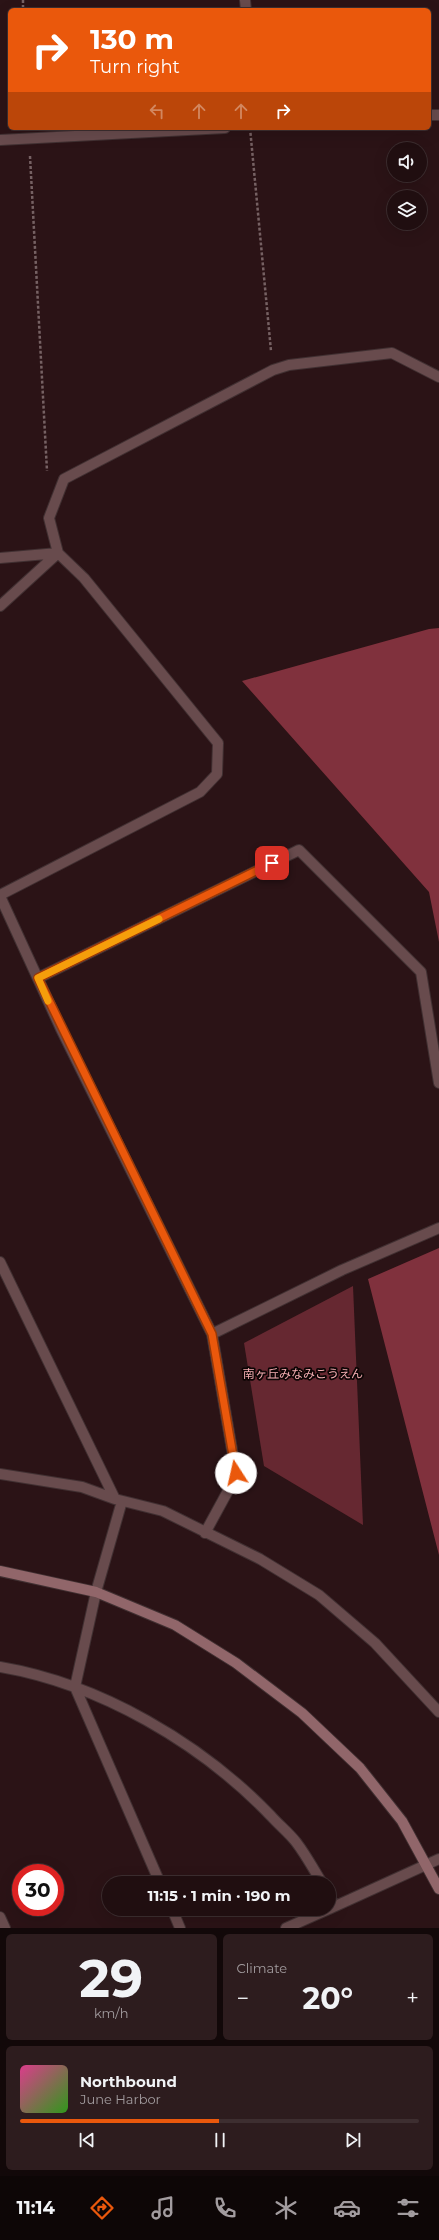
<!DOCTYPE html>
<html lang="en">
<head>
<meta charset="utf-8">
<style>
	body { margin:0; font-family:Montserrat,"Noto Sans JP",sans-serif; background:#2d1c1e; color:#f1f3f6; height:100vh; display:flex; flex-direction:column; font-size:15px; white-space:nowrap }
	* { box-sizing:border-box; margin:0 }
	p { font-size:13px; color:#a29c9f }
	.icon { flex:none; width:22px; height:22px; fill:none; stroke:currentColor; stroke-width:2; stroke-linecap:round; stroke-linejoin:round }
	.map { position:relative; height:1928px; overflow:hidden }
	.side { display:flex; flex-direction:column; gap:6px; padding:6px; background:#120809; flex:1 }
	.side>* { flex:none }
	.hud { position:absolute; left:8px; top:8px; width:423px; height:122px; border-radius:6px; box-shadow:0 4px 16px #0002,0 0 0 1px #3d2e30; background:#ea580c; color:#fff; overflow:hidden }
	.tools { position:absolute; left:387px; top:142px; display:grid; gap:8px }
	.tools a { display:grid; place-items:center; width:40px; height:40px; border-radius:50%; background:#200e10; box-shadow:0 4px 16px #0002,0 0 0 1px #3d2e30; font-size:20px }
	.speed { position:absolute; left:12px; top:1864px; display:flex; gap:8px; font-size:20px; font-weight:700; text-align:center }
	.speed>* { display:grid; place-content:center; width:52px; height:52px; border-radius:50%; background:#200e10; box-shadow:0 4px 16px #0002,0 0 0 1px #3d2e30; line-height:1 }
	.speed .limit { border:6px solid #d22; background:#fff; color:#111 }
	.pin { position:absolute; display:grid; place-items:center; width:34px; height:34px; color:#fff; margin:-17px; border-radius:8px; box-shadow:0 2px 6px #0006 }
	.me { position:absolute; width:44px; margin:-22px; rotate:350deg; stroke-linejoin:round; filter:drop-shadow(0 0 3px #0008) }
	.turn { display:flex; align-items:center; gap:14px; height:84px; padding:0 16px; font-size:18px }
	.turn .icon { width:52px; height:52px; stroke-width:2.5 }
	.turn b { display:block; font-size:28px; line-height:34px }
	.lanes { display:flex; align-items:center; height:38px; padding:0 16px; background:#0003; justify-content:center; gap:20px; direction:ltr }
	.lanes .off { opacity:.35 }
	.big { font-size:30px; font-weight:700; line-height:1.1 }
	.side .tile { flex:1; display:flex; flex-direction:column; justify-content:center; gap:6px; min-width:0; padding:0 14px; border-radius:6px; background:#2d1c1e }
	.side .dial { align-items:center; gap:0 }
	.dial b { font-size:52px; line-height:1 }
	.song { display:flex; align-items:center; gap:12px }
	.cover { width:48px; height:48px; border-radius:6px; background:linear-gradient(135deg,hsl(330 70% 55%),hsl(110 70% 35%)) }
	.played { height:4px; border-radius:2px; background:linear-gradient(90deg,#ea580c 50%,#3d2e30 50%) }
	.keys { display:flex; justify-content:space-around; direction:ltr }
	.heat { display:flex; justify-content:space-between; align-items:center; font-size:22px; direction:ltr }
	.side .tiles { flex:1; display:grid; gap:6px; grid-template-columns:1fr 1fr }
	.tile:last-child { grid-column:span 2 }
	.trip { position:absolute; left:102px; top:1876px; width:234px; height:40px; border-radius:20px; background:#200e10; box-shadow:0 4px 16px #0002,0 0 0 1px #3d2e30; font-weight:700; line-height:40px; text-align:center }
	.tabs { display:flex; height:64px; justify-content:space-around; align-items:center; background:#0d0606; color:#a29c9f }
	.tabs .icon { width:28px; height:28px }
	.tabs .on { color:#ea580c }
	.tabs b { font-size:18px; color:#f1f3f6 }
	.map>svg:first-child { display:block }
</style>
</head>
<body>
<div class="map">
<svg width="439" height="1928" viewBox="0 0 439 1928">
	<rect width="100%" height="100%" fill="#2b1316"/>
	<path fill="#662831" d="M353,1286L363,1525L264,1466L244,1343Z"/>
	<path fill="#80313d" d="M439,628V942L429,892L242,681L429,629Z
		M439,1248V1555L368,1279Z"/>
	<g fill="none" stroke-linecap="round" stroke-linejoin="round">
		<defs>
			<path id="street" d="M245,0L246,10
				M429,115H439
				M0,140L225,128
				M0,558L58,553
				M0,606L58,553
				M0,895L200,792L217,774L218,743L84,578L58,553L49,518L64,479L273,370L289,365L392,353L439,377
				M0,896L61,1029L212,1334L236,1473L229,1489L205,1533
				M38,978L299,850L421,972L439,1083
				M0,1262L115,1499
				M212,1334L342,1270L439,1228
				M0,1474L82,1487L115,1499L163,1511L260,1559L319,1595L375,1643L439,1712
				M122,1501L96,1592L75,1687L160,1883
				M0,1667C100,1684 201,1743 271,1816C279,1825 289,1833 296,1842C306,1855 314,1870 322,1883
				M329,1896L335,1906
				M172,1909L180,1928
				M329,1909L439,1859
				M0,1917L5,1928
				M286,1928L329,1909"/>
			<path id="secondary" d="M0,1571L96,1592L175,1625L236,1663L302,1713L360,1768L402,1821L439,1889"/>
		</defs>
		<use href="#street" stroke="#413032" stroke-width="12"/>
		<use href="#secondary" stroke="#413032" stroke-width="12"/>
		<path stroke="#766163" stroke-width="2.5" stroke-dasharray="3 2" stroke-linecap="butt" d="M23,0V10
			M250,128L271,351
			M30,156L47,471"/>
		<use href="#street" stroke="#684b4d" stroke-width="10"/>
		<use href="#secondary" stroke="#91666a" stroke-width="10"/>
	</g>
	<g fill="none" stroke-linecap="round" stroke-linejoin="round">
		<defs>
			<path id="route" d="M236,1473L212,1334L38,978L272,863"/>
		</defs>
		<use href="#route" stroke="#983908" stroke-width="10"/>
		<use href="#route" stroke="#ea580c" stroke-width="7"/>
		<path stroke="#f59e0b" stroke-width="7" d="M48,1001L38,978L159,919"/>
	</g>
	<g text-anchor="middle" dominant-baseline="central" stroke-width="3.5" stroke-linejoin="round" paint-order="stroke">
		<g font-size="12" fill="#f4adb2" stroke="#0c0404">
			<text x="303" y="1373">南ヶ丘みなみこうえん</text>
		</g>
	</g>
</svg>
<div class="tools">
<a><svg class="icon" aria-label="sound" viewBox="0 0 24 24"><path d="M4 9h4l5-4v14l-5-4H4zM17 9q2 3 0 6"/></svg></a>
<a><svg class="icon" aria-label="layers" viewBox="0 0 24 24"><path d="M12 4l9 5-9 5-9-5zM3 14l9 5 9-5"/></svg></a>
</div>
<div class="speed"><div class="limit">30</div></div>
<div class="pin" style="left:272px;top:863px;background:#d93025"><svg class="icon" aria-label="arrive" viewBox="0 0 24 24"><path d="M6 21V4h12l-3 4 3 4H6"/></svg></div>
<svg class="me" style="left:236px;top:1473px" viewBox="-20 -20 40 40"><circle r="19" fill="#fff"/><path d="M0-13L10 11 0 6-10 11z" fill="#ea580c"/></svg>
<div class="trip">11:15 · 1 min · 190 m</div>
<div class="hud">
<div class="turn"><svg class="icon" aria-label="right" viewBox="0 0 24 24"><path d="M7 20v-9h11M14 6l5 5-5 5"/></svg><div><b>130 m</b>Turn right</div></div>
<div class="lanes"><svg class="icon off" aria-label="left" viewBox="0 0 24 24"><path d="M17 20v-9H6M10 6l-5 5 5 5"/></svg><svg class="icon off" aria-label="ahead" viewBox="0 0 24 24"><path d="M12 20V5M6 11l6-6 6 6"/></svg><svg class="icon off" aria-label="ahead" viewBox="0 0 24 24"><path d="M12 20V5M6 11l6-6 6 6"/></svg><svg class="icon" aria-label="right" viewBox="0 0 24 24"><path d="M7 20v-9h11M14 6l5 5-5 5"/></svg></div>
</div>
</div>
<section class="side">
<div class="tiles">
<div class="tile dial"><b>29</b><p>km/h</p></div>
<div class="tile"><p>Climate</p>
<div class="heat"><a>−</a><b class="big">20°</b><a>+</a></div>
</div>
<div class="tile">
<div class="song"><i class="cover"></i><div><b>Northbound</b><p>June Harbor</p></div></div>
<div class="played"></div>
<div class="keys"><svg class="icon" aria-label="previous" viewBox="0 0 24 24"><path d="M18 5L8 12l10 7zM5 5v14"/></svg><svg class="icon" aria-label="pause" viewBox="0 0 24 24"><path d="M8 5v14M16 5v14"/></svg><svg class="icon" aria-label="next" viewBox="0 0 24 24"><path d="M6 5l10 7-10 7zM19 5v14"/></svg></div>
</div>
</div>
</section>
<nav class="tabs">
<b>11:14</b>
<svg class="icon on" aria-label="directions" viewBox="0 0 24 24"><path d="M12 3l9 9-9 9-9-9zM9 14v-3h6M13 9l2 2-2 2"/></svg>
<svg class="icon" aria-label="music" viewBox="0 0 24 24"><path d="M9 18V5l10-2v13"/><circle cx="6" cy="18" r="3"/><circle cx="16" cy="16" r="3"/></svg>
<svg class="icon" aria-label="phone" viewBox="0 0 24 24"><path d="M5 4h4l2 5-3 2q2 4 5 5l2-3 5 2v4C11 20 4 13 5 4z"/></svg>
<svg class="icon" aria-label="climate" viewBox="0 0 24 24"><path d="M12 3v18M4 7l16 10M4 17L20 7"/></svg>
<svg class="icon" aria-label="car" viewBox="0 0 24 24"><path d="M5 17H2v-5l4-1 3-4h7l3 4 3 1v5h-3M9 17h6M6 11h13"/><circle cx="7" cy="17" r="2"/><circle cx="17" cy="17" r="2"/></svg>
<svg class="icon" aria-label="filters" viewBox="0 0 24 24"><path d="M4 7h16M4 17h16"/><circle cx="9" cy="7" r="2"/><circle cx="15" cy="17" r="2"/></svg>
</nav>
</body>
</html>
